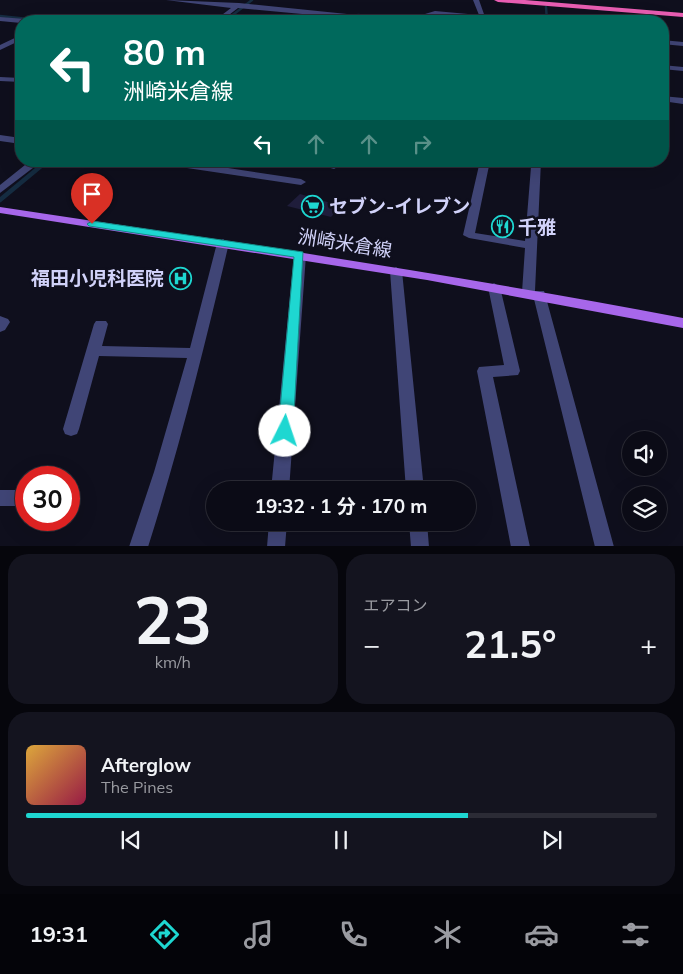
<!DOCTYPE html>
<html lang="ja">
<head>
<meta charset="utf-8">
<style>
	body { margin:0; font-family:Mulish,"Noto Sans JP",sans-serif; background:#14141f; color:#f1f3f6; height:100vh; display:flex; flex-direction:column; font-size:19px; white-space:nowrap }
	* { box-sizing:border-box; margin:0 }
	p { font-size:16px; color:#9a9ba1 }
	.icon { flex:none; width:28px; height:28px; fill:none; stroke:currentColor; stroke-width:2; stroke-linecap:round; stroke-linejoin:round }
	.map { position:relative; height:546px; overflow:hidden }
	.drawer { display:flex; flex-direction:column; gap:8px; padding:8px; background:#06060c; flex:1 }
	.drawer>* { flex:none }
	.banner { position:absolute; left:15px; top:15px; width:654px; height:152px; border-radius:20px; box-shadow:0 5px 20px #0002,0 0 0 1px #2b2b35; background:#00695c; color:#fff; overflow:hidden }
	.fabs { position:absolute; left:622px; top:431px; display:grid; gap:10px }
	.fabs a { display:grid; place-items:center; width:45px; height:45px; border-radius:50%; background:#0b0b16; box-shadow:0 5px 20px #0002,0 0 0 1px #2b2b35; font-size:25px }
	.speed { position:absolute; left:15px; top:466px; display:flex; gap:10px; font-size:25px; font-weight:700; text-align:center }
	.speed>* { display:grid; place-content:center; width:65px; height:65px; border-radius:50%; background:#0b0b16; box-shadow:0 5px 20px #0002,0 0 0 1px #2b2b35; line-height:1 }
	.speed .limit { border:8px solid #d22; background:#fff; color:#111 }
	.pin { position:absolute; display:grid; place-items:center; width:42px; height:42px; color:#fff; margin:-51px -21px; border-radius:50% 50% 50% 0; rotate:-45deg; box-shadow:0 0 5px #0007 }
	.pin .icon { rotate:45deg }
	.me { position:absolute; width:55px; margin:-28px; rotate:4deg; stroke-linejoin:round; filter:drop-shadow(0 0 4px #0008) }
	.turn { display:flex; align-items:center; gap:18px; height:105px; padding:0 25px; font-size:22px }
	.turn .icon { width:65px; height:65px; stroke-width:2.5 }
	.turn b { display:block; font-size:35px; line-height:42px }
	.lanes { display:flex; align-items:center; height:48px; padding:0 25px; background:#0003; justify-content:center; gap:25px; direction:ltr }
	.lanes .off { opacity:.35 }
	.big { font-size:38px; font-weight:700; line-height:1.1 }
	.drawer .tile { flex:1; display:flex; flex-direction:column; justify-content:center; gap:8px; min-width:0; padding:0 18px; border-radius:20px; background:#14141f }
	.drawer .dial { align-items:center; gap:0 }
	.dial b { font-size:65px; line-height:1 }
	.song { display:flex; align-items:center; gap:15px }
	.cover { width:60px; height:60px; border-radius:8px; background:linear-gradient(135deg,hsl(40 70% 55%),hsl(340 70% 35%)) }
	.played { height:5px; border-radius:2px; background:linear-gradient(90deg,#1ed7d1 70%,#2b2b35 70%) }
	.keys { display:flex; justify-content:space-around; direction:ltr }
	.heat { display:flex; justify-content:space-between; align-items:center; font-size:28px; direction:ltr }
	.drawer .tiles { flex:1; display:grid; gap:8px; grid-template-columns:1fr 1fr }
	.tile:last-child { grid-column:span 2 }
	.trip { position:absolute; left:206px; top:481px; width:270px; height:50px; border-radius:25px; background:#0b0b16; box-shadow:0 5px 20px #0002,0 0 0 1px #2b2b35; font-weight:700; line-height:50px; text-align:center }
	.tabs { display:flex; height:80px; justify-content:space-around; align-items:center; background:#040409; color:#9a9ba1 }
	.tabs .icon { width:35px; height:35px }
	.tabs .active { color:#1ed7d1 }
	.tabs b { font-size:22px; color:#f1f3f6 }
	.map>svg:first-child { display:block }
</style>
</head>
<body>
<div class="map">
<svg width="683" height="547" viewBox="0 0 683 547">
	<rect width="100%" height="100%" fill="#0f0f1d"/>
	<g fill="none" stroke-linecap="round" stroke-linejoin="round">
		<path stroke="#152c41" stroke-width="2.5" d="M546,7L547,21
			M358,15L418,21
			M0,16L47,21
			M225,21L252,0"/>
		<path stroke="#152c41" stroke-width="4.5" d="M0,200L47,161"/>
	</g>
	<path fill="#1f1d3b" d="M300,194L341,206L331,217L287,206Z"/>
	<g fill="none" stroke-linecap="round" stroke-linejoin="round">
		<path fill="#404576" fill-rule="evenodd" d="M166,0L239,3L396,19L399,21H377L238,8L221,21H214L231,8Z
			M473,0H479L485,17L477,19L435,15L429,16L426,21H420L425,14L435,11L479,15Z
			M0,17L25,19L28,21L21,23L0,21Z
			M21,35V40L0,50V45Z
			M662,40L683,42V46L662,44Z
			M662,65L683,67V71L662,69Z
			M0,77L21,78V82L0,81Z
			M662,96L683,98V104L662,101Z
			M0,135L21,138V144L0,141Z
			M30,161H42L0,193V185Z
			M155,161H182L301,179L306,182L301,185L160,164Z
			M307,161H326L339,166L334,169Z
			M480,161H490L475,233L525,241L531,167L507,164L502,161H541L535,291H544L545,294L614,547H595L533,295L528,296L522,292L525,248L469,238L463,235Z
			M223,239L229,243C205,345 180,446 148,547H129L154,472L187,358L99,356L79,429L77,434L71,436L65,434L63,429L94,324L96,321H106L108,324L102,346L190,348L217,243Z
			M300,251L306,255L289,490H271L294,255Z
			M396,267L402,271L424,490H406L390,271Z
			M494,283L500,287L520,371L518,375L493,377L530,547H511L477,371L479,367L504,365L488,287Z
			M0,316L8,319L10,322L5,330L0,332Z
			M0,490H26V506H0Z
			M269,522H287L285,547H267Z
			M409,522H427L429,547H411Z"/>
		<path fill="#a767ea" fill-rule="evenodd" d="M0,207C228,241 456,275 683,318V328L427,280L0,213Z"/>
		<path fill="#e85db2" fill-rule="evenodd" d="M494,0H525L683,13V17L498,2Z"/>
	</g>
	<path fill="#1ed7d1" stroke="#148c88" d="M92,221L303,252L293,431L290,435L285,437L280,435L278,431L294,257L89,226L87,224Z"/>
	<defs>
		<symbol id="supermarket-ring" viewBox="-11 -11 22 22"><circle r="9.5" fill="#0f0f1d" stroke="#1ed7d1" stroke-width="1.5"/><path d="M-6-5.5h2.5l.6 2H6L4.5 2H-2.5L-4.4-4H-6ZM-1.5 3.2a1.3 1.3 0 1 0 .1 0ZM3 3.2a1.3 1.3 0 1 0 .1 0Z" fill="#1ed7d1"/></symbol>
		<symbol id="restaurant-ring" viewBox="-11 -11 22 22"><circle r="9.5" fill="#0f0f1d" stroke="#1ed7d1" stroke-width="1.5"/><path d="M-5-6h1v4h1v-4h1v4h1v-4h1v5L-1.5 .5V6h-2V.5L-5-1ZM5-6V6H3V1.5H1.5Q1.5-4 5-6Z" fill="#1ed7d1"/></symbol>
		<symbol id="hospital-ring" viewBox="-11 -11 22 22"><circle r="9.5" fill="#0f0f1d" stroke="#1ed7d1" stroke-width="1.5"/><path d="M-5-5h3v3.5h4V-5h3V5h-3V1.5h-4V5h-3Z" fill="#1ed7d1"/></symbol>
	</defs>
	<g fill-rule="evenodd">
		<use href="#supermarket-ring" x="300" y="194" width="25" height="25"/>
		<use href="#restaurant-ring" x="490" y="214" width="25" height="25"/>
		<use href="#hospital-ring" x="168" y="266" width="25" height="25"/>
	</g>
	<g text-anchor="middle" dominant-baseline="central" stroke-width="5" stroke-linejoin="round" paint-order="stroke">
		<g font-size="19" font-weight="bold" fill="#d1d2f9" stroke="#0f0f1d" text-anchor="start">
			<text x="329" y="206">セブン-イレブン</text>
			<text x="518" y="227">千雅</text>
			<text x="164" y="278" text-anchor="end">福田小児科医院</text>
		</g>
		<g font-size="19" fill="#d1d2f9" stroke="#0f0f1d">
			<text transform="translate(345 243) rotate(9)">洲崎米倉線</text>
		</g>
	</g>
</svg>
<div class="fabs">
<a><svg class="icon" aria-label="sound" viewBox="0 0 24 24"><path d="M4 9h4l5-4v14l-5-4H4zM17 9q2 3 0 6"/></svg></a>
<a><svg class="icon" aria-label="layers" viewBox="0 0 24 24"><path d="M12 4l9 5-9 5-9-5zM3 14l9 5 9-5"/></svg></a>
</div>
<div class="speed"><div class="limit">30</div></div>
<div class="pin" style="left:92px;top:224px;background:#d93025"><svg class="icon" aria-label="arrive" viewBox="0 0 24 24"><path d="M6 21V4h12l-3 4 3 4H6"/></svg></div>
<svg class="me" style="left:285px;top:431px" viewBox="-20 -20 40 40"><circle r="19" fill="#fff"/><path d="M0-13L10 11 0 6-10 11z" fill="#1ed7d1"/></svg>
<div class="trip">19:32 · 1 分 · 170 m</div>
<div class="banner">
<div class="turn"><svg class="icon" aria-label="left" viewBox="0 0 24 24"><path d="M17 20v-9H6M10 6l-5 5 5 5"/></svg><div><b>80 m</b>洲崎米倉線</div></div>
<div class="lanes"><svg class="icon" aria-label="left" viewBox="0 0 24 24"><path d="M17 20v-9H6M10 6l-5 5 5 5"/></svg><svg class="icon off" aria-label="ahead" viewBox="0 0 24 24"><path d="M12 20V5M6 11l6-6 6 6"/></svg><svg class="icon off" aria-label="ahead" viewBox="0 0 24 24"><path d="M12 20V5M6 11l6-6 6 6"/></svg><svg class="icon off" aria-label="right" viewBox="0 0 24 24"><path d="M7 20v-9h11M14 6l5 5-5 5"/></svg></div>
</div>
</div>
<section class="drawer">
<div class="tiles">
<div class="tile dial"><b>23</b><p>km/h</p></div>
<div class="tile"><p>エアコン</p>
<div class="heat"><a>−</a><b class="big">21.5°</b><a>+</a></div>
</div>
<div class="tile">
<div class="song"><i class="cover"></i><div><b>Afterglow</b><p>The Pines</p></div></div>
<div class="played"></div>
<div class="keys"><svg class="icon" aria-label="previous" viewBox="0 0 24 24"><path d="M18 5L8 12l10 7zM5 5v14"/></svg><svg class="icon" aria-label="pause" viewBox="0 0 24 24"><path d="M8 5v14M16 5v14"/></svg><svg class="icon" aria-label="next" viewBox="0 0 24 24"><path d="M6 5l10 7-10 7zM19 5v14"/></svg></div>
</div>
</div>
</section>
<nav class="tabs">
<b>19:31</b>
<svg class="icon active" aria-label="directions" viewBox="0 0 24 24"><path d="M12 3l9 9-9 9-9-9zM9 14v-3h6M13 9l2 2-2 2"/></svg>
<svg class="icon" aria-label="music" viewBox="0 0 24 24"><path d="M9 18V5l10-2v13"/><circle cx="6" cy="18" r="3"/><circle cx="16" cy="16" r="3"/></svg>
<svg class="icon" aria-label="phone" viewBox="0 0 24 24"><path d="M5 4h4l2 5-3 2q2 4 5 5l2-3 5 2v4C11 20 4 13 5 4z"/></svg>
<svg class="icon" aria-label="climate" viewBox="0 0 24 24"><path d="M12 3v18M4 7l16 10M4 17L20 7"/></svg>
<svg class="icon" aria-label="car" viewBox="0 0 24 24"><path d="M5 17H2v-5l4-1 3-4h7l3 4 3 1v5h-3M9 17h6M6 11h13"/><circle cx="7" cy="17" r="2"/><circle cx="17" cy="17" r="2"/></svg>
<svg class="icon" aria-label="filters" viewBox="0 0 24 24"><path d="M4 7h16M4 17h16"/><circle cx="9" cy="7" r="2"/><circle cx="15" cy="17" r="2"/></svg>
</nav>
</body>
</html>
